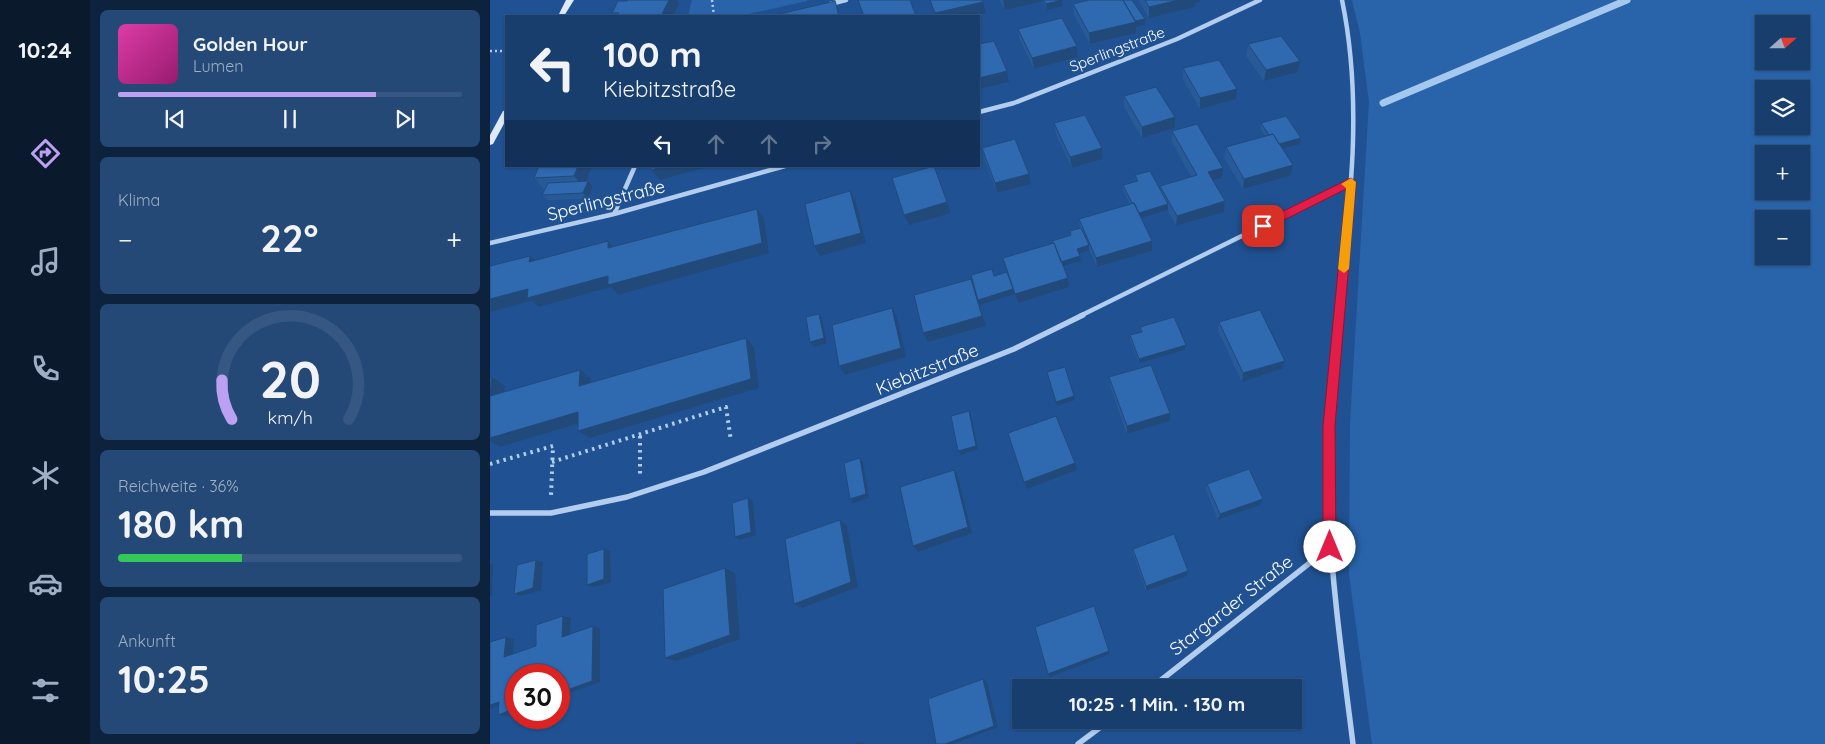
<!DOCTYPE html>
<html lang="de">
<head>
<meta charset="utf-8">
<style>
	body { margin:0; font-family:Quicksand,sans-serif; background:#254976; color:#f1f3f6; height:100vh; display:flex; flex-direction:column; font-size:19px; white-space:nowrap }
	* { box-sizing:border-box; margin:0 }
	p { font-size:16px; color:#9faec2 }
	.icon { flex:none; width:28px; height:28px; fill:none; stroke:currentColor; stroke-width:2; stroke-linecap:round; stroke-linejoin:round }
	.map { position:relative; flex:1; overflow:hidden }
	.sheet { display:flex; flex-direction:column; gap:10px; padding:10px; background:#0d223c; width:400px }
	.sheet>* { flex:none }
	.top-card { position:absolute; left:15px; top:15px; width:475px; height:152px; border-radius:0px; box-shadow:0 1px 4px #0004,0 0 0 1px #365781; background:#183e6e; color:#f1f3f6; overflow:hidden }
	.needle { width:32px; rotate:69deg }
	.tools { position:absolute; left:1265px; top:15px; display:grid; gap:10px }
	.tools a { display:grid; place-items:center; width:55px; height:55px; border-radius:0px; background:#183e6e; box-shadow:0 1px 4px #0004,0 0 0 1px #365781; font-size:25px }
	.speed { position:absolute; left:15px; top:664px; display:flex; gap:10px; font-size:25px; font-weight:700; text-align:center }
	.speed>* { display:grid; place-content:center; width:65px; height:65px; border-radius:50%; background:#183e6e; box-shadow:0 1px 4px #0004,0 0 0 1px #365781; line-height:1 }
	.speed .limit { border:8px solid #d22; background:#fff; color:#111 }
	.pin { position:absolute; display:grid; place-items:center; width:42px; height:42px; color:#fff; margin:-21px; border-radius:10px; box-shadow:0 2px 8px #0006 }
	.me { position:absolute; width:55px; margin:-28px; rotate:0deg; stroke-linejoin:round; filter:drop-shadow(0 0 4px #0008) }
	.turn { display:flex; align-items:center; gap:18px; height:105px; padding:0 15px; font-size:22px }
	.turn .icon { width:65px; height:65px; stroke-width:2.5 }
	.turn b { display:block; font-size:35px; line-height:42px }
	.lanes { display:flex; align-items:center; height:48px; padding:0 15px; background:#0003; justify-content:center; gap:25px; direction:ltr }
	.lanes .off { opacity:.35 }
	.big { font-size:38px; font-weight:700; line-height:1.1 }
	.sheet .card { flex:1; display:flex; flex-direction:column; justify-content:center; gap:8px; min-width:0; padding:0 18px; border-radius:8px; background:#254976 }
	.sheet .dial { align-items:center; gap:0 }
	.dial svg { height:130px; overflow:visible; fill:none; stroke:#365781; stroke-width:7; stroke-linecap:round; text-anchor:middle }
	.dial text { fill:#f1f3f6; stroke:none }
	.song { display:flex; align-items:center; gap:15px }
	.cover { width:60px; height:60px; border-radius:8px; background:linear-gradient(135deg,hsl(320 70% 55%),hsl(320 70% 35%)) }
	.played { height:5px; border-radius:2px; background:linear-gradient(90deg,#bca0f2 75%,#365781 75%) }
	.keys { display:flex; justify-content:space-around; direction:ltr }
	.heat { display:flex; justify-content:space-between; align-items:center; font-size:28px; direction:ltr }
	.charge { height:8px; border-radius:4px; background:linear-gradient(90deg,#34c759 36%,#365781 0) }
	.trip { position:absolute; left:522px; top:679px; width:290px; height:50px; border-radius:0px; background:#183e6e; box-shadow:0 1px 4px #0004,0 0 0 1px #365781; font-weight:700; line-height:50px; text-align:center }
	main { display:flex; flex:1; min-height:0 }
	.tabs { display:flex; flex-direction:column; width:90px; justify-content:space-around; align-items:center; background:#0a192c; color:#9faec2 }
	.tabs .icon { width:35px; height:35px }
	.tabs .active { color:#bca0f2 }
	.tabs b { font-size:22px; color:#f1f3f6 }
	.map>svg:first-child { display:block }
</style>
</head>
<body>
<main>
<nav class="tabs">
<b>10:24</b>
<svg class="icon active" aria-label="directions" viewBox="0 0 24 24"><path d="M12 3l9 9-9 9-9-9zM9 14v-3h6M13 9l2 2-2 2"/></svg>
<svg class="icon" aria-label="music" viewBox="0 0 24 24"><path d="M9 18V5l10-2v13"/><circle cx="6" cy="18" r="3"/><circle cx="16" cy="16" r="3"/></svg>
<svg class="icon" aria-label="phone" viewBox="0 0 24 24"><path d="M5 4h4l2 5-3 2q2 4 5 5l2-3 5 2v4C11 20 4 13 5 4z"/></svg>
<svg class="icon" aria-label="climate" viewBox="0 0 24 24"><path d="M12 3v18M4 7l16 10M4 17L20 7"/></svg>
<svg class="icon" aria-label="car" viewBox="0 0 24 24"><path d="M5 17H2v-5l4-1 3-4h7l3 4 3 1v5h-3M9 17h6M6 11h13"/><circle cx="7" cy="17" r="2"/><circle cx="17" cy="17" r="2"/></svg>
<svg class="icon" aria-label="filters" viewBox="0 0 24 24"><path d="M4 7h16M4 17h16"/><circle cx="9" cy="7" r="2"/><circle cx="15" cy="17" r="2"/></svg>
</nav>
<section class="sheet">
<div class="card">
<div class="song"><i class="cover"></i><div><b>Golden Hour</b><p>Lumen</p></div></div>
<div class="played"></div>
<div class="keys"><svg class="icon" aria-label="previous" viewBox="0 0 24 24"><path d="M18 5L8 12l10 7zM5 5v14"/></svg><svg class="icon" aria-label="pause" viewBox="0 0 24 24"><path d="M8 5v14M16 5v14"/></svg><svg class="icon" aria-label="next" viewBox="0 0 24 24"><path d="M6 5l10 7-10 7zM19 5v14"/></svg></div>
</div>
<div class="card"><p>Klima</p>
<div class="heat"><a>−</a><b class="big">22°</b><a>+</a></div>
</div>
<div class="card dial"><svg viewBox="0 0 100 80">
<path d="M14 69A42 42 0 1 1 86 69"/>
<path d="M14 69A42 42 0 0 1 8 45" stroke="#bca0f2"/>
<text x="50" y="56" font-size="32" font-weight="700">20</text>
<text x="50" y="72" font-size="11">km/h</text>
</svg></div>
<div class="card"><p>Reichweite · 36%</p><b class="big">180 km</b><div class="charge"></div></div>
<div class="card"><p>Ankunft</p><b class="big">10:25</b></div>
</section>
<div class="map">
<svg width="1335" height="744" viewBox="0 0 1335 744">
	<rect width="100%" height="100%" fill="#205293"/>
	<path fill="#2964ab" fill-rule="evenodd" d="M202,0H317V1L249,16H198Z
		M862,0H1335V744H882L859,574L860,423L879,102L870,33ZM1274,24H1311V61H1274ZM1274,89H1311V126H1274ZM1274,154H1311V191H1274ZM1274,219H1311V256H1274Z"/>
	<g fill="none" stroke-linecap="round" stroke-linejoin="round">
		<path stroke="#a5c8ef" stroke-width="7" d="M893,103L1137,0"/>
		<path stroke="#b2cdee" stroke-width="2.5" stroke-dasharray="2 3" stroke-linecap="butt" d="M222,0L224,16
			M0,51H16"/>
		<path stroke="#b2cdee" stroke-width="4" stroke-dasharray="2.5 4.5" stroke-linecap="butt" d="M150,436V475
			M62,462L236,407L241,441
			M0,464L63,446L61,495"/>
		<path stroke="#b2cdee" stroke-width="4.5" d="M340,4L356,0
			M489,112L524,103L687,39L770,0
			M124,214L145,166
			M0,243L124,214L295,166
			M590,316L861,182
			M848,316C859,211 874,105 852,0"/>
		<path stroke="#b2cdee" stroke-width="5.5" d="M849,315C842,378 836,442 838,505C842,585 853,665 863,744
			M0,513H61L137,497L214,472L524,349L593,315
			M661,688L840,547
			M588,744L620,720"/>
		<path fill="#deeafa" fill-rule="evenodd" d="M76,0H84L74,16H68Z
			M16,110V120L3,144L0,145V135L13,111Z"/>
	</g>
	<path fill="#285a97" d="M510,0H572L573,6L557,10L553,1L515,10Z
		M648,0H710V2L705,3V7L659,18Z
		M137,1L189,4L183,16H124L122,13Z
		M583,4L655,19V25L646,27V33L600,44L584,15Z
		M528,29L587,46L588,57L544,69L530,40Z
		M758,44L810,61L808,72L774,81L756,56Z
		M693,68L746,99L710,109L693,79Z
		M634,96L685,117V128L652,138L634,107Z
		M564,123L612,148L613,159L582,168L566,134Z
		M771,123L811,138L810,144L792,149L800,176L753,189L734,158L736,147L775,136L770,128Z
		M682,131L732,178L723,181L735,201L734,212L686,226L678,210L651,217L662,241V251L607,267L599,249V250L589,253L591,261L573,267L579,287L528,303L525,294L490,305L488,301L496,326L438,342L481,279L488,299L504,276L517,272L513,258L562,243V241L580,235V231L590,228L589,219L640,204L633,190V185L646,181L645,175L670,190V186L701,177L682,142Z
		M492,148L541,184L507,193L494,158Z
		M102,166L96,181H98L103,186L98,199L58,200L52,195L55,189H54L44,178Z
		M729,322L795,361L792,369L752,382L728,331Z
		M650,327L696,345L695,350L649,363L640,340V335L650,332Z
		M619,377L680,413V421L637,434L620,386Z
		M717,484L770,505L728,520L716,490Z
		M643,549L698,571L697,576L656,591L643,554Z"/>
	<path fill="#214a7b" d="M179,0H187L189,4L183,16H171Z
		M513,0H553V1L515,10Z
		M572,0L573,6L557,10L556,4Z
		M689,0H710V2L705,3V7L659,18V7Z
		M493,2L496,13L482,16H446L445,13Z
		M655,19V25L646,27V33L600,44L599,33Z
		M587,46L588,57L544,69L542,58Z
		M810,61L808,72L774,81L776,70Z
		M517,71L519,82L489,89V78Z
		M747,89L746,99L710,109V98Z
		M685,117V128L652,138V127Z
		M811,138L810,144L785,151L786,145Z
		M612,148L613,159L582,168L580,157Z
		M803,165L800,176L753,189L754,179Z
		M88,166H102L94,187L84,176Z
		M175,166H221L170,180L161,170Z
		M733,168L732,178L717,182L718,172Z
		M539,174L541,184L507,193L505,183Z
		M98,181L103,186L98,199L93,193Z
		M360,191L366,202L376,243L330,256L324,246Z
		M735,201L734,212L686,226L687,216Z
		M457,202L461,213L419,225L414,215Z
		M678,204V210L647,219V213Z
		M267,209L274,219L279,253L128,295L121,287L49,307L41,301L0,312V299Z
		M118,241L128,251L118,248Z
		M662,241V251L607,267L606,258Z
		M599,245V250L588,254L587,249Z
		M40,256L51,265L39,262Z
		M590,256L591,261L571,267L570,262Z
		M578,278L579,287L528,303L525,294Z
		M481,279L488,300L523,289L525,294L490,305L488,301L496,326L438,342L433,333Z
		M402,308L407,317L416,357L355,375L349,366Z
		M329,314L332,318L337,343L324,347L320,342Z
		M256,338L264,347L269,388L100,438L88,431Z
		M696,345L695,350L649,363V359Z
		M795,361L792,369L752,382L753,373Z
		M90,370L101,379V394L89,386Z
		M2,377L15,386L13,404L0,396Z
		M584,396L585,400L567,406L566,402Z
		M479,411L481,415L488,449L471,455L468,451Z
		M88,412L100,420L10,447L0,441V438Z
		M680,413V421L637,434V426Z
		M370,458L373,462L379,498L363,503L360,499Z
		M585,463L587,470L537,489L534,482Z
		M464,470L468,477L482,533L428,552L423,546Z
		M258,498L263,501L266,535L250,540L245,537Z
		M773,499L770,505L728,520L730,514Z
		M350,520L357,526L368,587L312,608L304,604Z
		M114,549L120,551L121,582L104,587L97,585Z
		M46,560L53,562L51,590L31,596L24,594Z
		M0,563L3,564L2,596H0Z
		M235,568L245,573L250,639L187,661L175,658Z
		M698,571L697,576L656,591V586Z
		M604,606L620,654L560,677L558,674Z
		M73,616L81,618L80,638L72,637Z
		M103,626L110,628V682L71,696L69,695V693Z
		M16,637L24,639L22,659L14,657Z
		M493,679L497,682L508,727L463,744H455Z
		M9,702L17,703L0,709V705Z
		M26,708V712L17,716L8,715Z
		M366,742L374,743V744H367Z"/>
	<path fill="#2f69b0" stroke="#214a7b" d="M137,0H179L171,16H127L129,13H122L128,1H137Z
		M368,0H420L426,16H374Z
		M440,0H492L493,2L445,13Z
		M554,0H572L556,4Z
		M599,0H633L646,22L599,33L583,4Z
		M633,0H642L655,19L645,21Z
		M655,0H689L659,7Z
		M345,1L349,16H281Z
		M572,18L587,46L542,58L528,29Z
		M791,36L810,61L776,70L758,44Z
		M504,41L517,71L489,78V44Z
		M729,60L747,89L710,98L693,68Z
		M666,87L685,117L652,127L634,96Z
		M595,115L612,148L580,157L564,123Z
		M796,116L811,138L789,144L783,134L779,135L771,123Z
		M707,124L733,168L718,172L735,201L687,216L670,186L707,175L682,131Z
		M783,134L803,165L754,179L736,147Z
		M525,139L539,174L505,183L492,148Z
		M49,166H88L84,176L44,178Z
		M161,166H175L161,170Z
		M444,166L457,202L414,215L402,178Z
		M660,171L678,204L649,213L644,203H642L633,185L648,181L645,175Z
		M98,181L93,193L52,195L58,183Z
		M360,191L371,233L324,246L315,204Z
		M644,203L662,241L606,258L589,219Z
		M267,209L272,243L118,285V276L37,298L38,289L0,299V266L40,256L39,262L118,241V248Z
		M591,228L599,245L587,249L590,256L571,262L564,243H563L562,241L581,235L580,231Z
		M564,243L578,278L525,294L513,258Z
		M502,269L504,276L517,272L523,289L488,300L481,275Z
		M481,279L492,316L433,333L424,295Z
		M402,308L411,348L349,366L342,325Z
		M770,310L795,361L753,373L729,322Z
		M329,314L334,338L320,342L316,317Z
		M684,317L696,345L649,359L640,335L652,332L650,327Z
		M256,338L261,379L88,431V412L0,438V396L90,370L89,386Z
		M661,365L680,413L637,426L619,377Z
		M575,367L584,396L566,402L557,372Z
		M2,377L0,395V378Z
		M479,411L486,446L468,451L461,416Z
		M566,416L585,463L534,482L518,433Z
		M370,458L376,494L360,499L354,463Z
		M759,469L773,499L730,514L717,484Z
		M464,470L478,527L423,546L410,487Z
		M258,498L261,532L245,537L242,503Z
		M350,520L361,582L304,604L295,539Z
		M684,534L698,571L656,586L643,549Z
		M114,549V579L97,585V554Z
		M46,560L43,588L24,594L27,565Z
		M235,568L240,635L175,658L173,589Z
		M604,606L619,651L558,674L545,627Z
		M73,616L72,637L103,626L102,681L69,693V675H26V708L8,715L9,702L0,705V642L16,637L14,657L46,646V625Z
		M493,679L504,726L455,744H446L438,699Z"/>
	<path fill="#e11d48" stroke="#92132f" d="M861,178L866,182L845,426L846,547L844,551L840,553L835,551L833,547V426L856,189L776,229H769L768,226L769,223Z"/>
	<path fill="#f59e0b" d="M861,178L866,182L859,269L854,273L848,269L856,188L851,184Z"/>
	<g text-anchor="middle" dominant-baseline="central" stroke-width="5" stroke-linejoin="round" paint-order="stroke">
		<g font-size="15" fill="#fff" stroke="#205293">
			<text transform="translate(627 49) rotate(-21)">Sperlingstraße</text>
		</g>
		<g font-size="18" fill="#fff" stroke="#205293">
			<text transform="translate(116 200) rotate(-14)">Sperlingstraße</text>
			<text transform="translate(437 369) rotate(-22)">Kiebitzstraße</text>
			<text transform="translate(741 605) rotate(-38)">Stargarder Straße</text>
		</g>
	</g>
</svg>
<div class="tools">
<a><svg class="needle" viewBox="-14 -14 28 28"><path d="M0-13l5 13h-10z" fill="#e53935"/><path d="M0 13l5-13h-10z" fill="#9faec2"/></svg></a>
<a><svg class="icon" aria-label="layers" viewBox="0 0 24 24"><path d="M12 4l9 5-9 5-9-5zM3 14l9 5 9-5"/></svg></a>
<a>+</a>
<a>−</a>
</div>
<div class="speed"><div class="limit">30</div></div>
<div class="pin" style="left:773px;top:226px;background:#d93025"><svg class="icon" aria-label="arrive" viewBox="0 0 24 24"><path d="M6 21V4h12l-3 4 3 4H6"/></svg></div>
<svg class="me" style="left:840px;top:547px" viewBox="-20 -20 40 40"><circle r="19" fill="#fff"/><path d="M0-13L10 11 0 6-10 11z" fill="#e11d48"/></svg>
<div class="trip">10:25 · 1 Min. · 130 m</div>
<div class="top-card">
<div class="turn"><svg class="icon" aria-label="left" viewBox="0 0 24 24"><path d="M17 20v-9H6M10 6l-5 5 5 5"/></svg><div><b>100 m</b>Kiebitzstraße</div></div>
<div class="lanes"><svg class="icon" aria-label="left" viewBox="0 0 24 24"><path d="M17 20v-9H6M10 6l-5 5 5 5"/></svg><svg class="icon off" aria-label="ahead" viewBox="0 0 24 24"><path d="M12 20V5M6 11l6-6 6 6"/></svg><svg class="icon off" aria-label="ahead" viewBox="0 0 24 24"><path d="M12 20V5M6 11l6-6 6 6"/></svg><svg class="icon off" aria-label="right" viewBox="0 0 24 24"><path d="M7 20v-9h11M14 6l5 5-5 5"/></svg></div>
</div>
</div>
</main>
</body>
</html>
